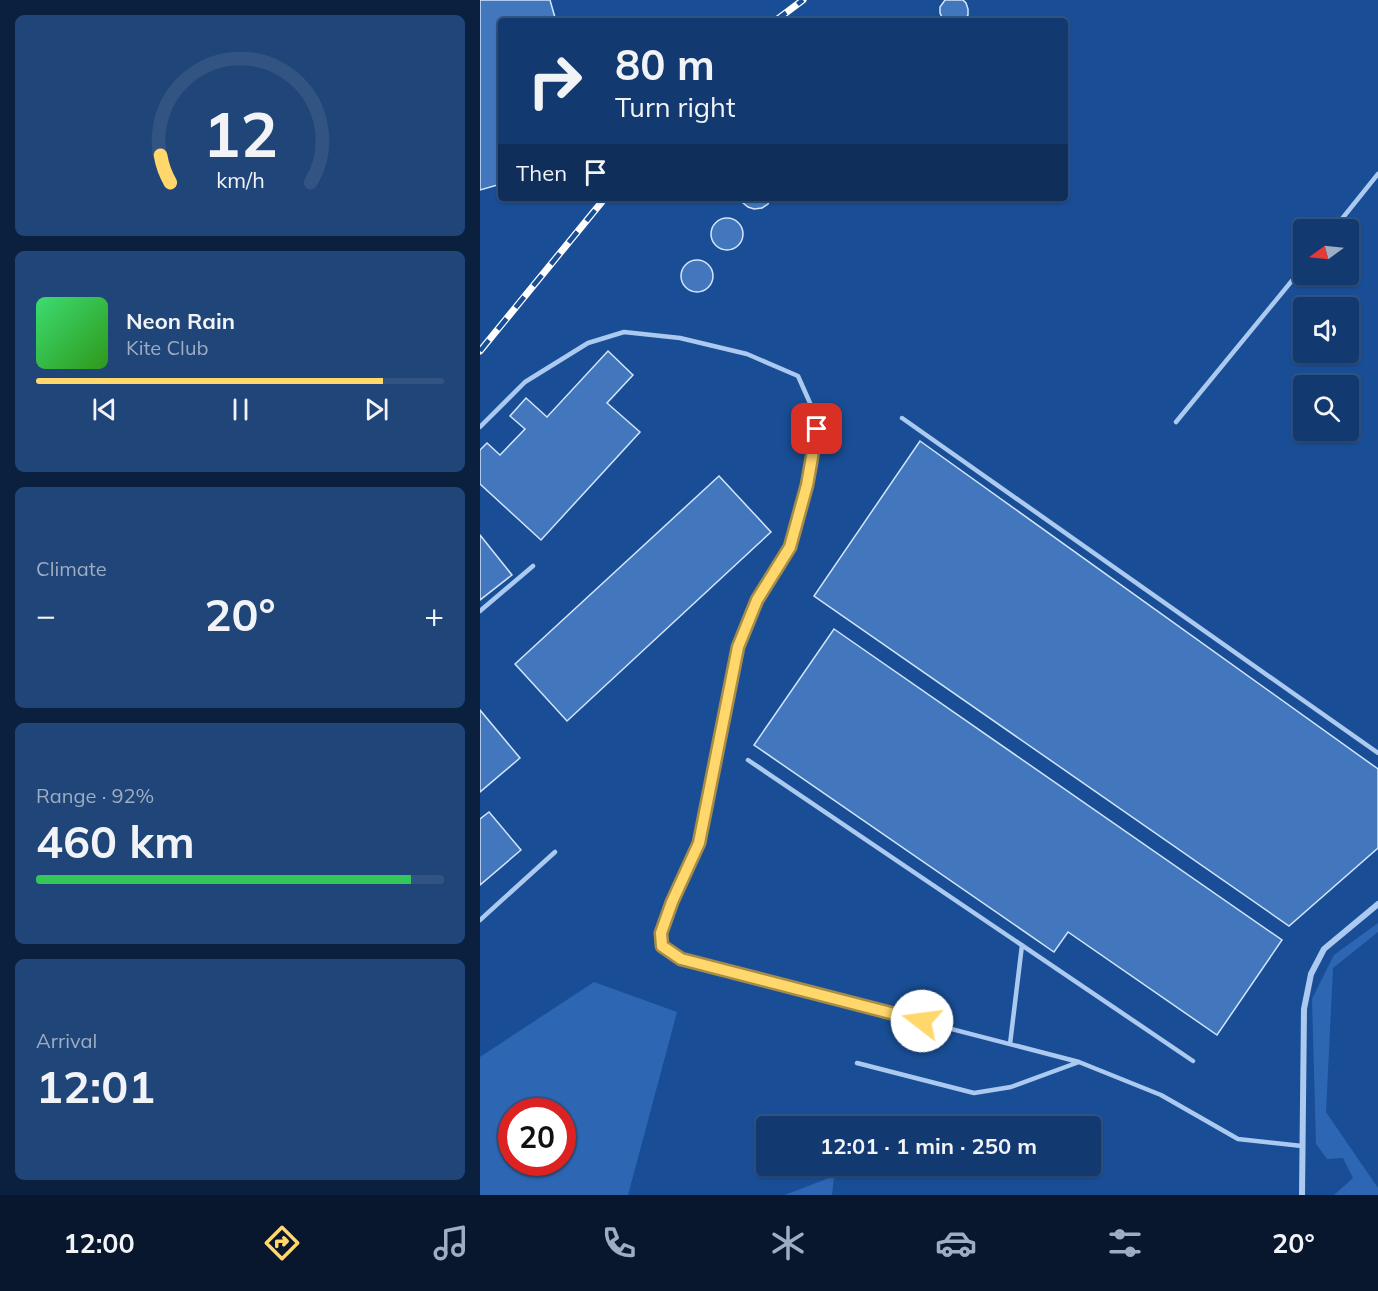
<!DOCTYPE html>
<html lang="en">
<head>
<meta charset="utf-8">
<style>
	body { margin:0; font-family:Mulish,sans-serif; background:#204578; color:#f1f3f6; height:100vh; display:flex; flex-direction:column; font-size:22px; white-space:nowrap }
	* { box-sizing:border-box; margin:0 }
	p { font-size:20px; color:#9dadc3 }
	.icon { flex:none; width:33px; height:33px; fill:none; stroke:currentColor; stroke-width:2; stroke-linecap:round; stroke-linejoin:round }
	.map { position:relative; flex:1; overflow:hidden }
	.details { display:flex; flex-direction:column; gap:15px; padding:15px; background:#0a203e; width:480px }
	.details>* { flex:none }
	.hud { position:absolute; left:18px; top:18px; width:570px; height:183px; border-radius:6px; box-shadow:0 2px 4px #0004,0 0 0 2px #325483; background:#133a70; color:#f1f3f6; overflow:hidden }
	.needle { width:39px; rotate:255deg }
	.fabs { position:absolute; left:813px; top:219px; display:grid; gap:12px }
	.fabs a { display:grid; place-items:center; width:66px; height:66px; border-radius:6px; background:#133a70; box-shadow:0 2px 4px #0004,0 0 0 2px #325483; font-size:30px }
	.speed { position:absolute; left:18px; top:1098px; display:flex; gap:12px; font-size:30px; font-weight:700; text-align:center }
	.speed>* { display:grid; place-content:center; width:78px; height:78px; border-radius:50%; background:#133a70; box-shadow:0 2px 4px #0004,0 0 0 2px #325483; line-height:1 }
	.speed .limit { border:9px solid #d22; background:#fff; color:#111 }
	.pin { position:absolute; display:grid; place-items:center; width:51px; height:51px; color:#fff; margin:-26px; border-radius:12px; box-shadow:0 3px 9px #0006 }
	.me { position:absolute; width:66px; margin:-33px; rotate:285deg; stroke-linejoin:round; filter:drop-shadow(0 0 4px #0008) }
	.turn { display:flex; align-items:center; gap:21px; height:126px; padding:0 18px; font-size:27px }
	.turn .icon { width:78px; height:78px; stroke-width:2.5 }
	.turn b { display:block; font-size:42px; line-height:51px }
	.then { display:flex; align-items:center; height:57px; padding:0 18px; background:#0003; gap:12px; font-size:22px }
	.big { font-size:45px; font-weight:700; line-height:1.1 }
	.details .card { flex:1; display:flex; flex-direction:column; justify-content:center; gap:9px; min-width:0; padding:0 21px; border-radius:9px; background:#204578 }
	.details .dial { align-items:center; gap:0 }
	.dial svg { height:156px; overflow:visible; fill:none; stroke:#325483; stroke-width:7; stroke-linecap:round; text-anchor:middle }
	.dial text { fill:#f1f3f6; stroke:none }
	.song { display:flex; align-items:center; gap:18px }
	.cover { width:72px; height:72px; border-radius:9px; background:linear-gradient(135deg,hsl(140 70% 55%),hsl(110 70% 35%)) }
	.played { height:6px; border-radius:3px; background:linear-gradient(90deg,#ffd76b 85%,#325483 85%) }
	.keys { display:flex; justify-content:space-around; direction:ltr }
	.heat { display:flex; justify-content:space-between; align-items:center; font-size:33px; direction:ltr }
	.charge { height:9px; border-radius:4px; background:linear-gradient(90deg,#34c759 92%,#325483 0) }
	.trip { position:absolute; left:276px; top:1116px; width:345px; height:60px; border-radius:6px; background:#133a70; box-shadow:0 2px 4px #0004,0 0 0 2px #325483; font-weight:700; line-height:60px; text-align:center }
	.tab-bar { display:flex; height:96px; justify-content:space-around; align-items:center; background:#08172d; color:#9dadc3 }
	.tab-bar .icon { width:42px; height:42px }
	.tab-bar .active { color:#ffd76b }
	.tab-bar b { font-size:27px; color:#f1f3f6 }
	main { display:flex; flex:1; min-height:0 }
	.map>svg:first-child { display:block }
</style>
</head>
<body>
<main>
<section class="details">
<div class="card dial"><svg viewBox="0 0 100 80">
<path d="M14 69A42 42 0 1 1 86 69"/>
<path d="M14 69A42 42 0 0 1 9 55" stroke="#ffd76b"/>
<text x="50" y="56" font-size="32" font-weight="700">12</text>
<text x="50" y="72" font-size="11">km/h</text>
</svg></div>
<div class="card">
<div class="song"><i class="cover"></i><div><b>Neon Rain</b><p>Kite Club</p></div></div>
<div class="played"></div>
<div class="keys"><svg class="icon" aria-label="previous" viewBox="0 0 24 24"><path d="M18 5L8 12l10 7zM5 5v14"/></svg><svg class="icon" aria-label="pause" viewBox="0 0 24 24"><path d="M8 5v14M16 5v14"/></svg><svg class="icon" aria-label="next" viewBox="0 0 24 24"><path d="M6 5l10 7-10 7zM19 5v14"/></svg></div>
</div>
<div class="card"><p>Climate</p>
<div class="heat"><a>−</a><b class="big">20°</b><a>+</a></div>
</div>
<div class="card"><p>Range · 92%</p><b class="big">460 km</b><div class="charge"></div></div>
<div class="card"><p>Arrival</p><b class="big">12:01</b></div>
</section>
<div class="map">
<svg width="898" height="1195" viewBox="0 0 898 1195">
	<rect width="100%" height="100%" fill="#194e96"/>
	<path fill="#2d67b4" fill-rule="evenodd" d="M898,923V932L853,968L846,1112L898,1188V1195H854L873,1178L863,1158L847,1159L836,1144L832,999L854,955Z
		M114,982L197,1012L148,1195H0V1057ZM32,1112H82V1162H32Z
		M354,1176L352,1195H305Z"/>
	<path fill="#4277be" stroke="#d3e5fb" stroke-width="1.5" d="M0,0H70L76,21H21V184L0,190Z
		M465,0H483L486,3L488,9V15L485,20L465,21L463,19L460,13V7Z
		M260,198H291L288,204L282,208L274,209L268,207L262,202Z
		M231 234a16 16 0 1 1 32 0a16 16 0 1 1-32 0Z
		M201 276a16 16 0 1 1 32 0a16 16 0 1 1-32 0Z
		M128,351L153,375L127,403L160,432L61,540L0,484V450L7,443L20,455L45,429L30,416L46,398L67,417Z
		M440,441L898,769V848L809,926L334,596Z
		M239,476L291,532L87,721L35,664Z
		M0,535L32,575L0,600Z
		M354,629L802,940L737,1035L588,932L574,952L274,745Z
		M0,710L40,758L0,792Z
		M9,812L41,850L0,885V819Z"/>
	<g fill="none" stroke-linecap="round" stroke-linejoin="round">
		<path stroke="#accaf0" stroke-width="4.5" d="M853,230L898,174
			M422,418L898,753
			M696,422L824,266
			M0,427L45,382L108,343L144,332L200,338L267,354L318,376L330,403L337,429L327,485L310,547L277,600L258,647L219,843L192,902L181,933L182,946L201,959L599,1062L681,1095L758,1139L822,1146
			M0,611L53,566
			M268,760L713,1061
			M0,920L75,852
			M530,1044L542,945
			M377,1063L494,1093L531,1087L599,1062"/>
		<path stroke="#accaf0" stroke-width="6" d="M822,1195L824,1009L831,974L844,949L898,904"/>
		<defs>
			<path id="rail" d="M295,21L323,0
				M0,351L125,198"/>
		</defs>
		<use href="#rail" stroke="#fff" stroke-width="7"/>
		<use href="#rail" stroke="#194e96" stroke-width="4.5" stroke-dasharray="14" stroke-linecap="butt"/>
	</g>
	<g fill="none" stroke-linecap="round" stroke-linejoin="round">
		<defs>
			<path id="route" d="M337,429L327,485L310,547L277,600L258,647L219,843L192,902L181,933L182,946L201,959L442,1021"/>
		</defs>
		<use href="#route" stroke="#a68c46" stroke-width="15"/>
		<use href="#route" stroke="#ffd76b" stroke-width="10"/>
	</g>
</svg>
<div class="fabs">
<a><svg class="needle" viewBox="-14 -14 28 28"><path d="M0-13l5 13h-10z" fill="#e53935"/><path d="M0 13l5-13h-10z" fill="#9dadc3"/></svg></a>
<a><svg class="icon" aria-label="sound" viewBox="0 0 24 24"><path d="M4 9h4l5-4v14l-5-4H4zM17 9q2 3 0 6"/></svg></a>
<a><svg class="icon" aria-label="search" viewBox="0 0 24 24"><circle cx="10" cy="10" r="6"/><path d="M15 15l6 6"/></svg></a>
</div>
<div class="speed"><div class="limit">20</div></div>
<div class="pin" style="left:337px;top:429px;background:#d93025"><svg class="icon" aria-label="arrive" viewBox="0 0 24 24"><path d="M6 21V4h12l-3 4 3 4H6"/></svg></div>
<svg class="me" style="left:442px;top:1021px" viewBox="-20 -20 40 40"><circle r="19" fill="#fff"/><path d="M0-13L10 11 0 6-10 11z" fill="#ffd76b"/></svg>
<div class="trip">12:01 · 1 min · 250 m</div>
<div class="hud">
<div class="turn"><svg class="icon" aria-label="right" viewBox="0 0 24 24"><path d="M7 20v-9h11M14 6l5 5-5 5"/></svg><div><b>80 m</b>Turn right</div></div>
<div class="then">Then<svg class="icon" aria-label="arrive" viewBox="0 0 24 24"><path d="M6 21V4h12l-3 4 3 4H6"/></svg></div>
</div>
</div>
</main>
<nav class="tab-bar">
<b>12:00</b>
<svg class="icon active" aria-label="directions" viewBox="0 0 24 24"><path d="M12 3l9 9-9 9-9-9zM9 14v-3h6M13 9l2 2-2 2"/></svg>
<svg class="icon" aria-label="music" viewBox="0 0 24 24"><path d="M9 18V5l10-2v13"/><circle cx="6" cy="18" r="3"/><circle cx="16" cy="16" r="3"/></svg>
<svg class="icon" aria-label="phone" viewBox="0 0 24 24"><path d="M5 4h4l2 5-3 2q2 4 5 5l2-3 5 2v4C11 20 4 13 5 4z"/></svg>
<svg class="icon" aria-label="climate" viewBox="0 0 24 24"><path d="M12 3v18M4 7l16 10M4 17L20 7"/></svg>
<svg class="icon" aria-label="car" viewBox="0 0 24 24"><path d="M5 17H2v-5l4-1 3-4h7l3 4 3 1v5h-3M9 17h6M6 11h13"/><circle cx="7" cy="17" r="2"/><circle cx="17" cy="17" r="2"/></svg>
<svg class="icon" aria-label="filters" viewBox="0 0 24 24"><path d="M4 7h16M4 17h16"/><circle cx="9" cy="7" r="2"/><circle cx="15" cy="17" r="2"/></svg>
<b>20°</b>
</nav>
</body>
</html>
